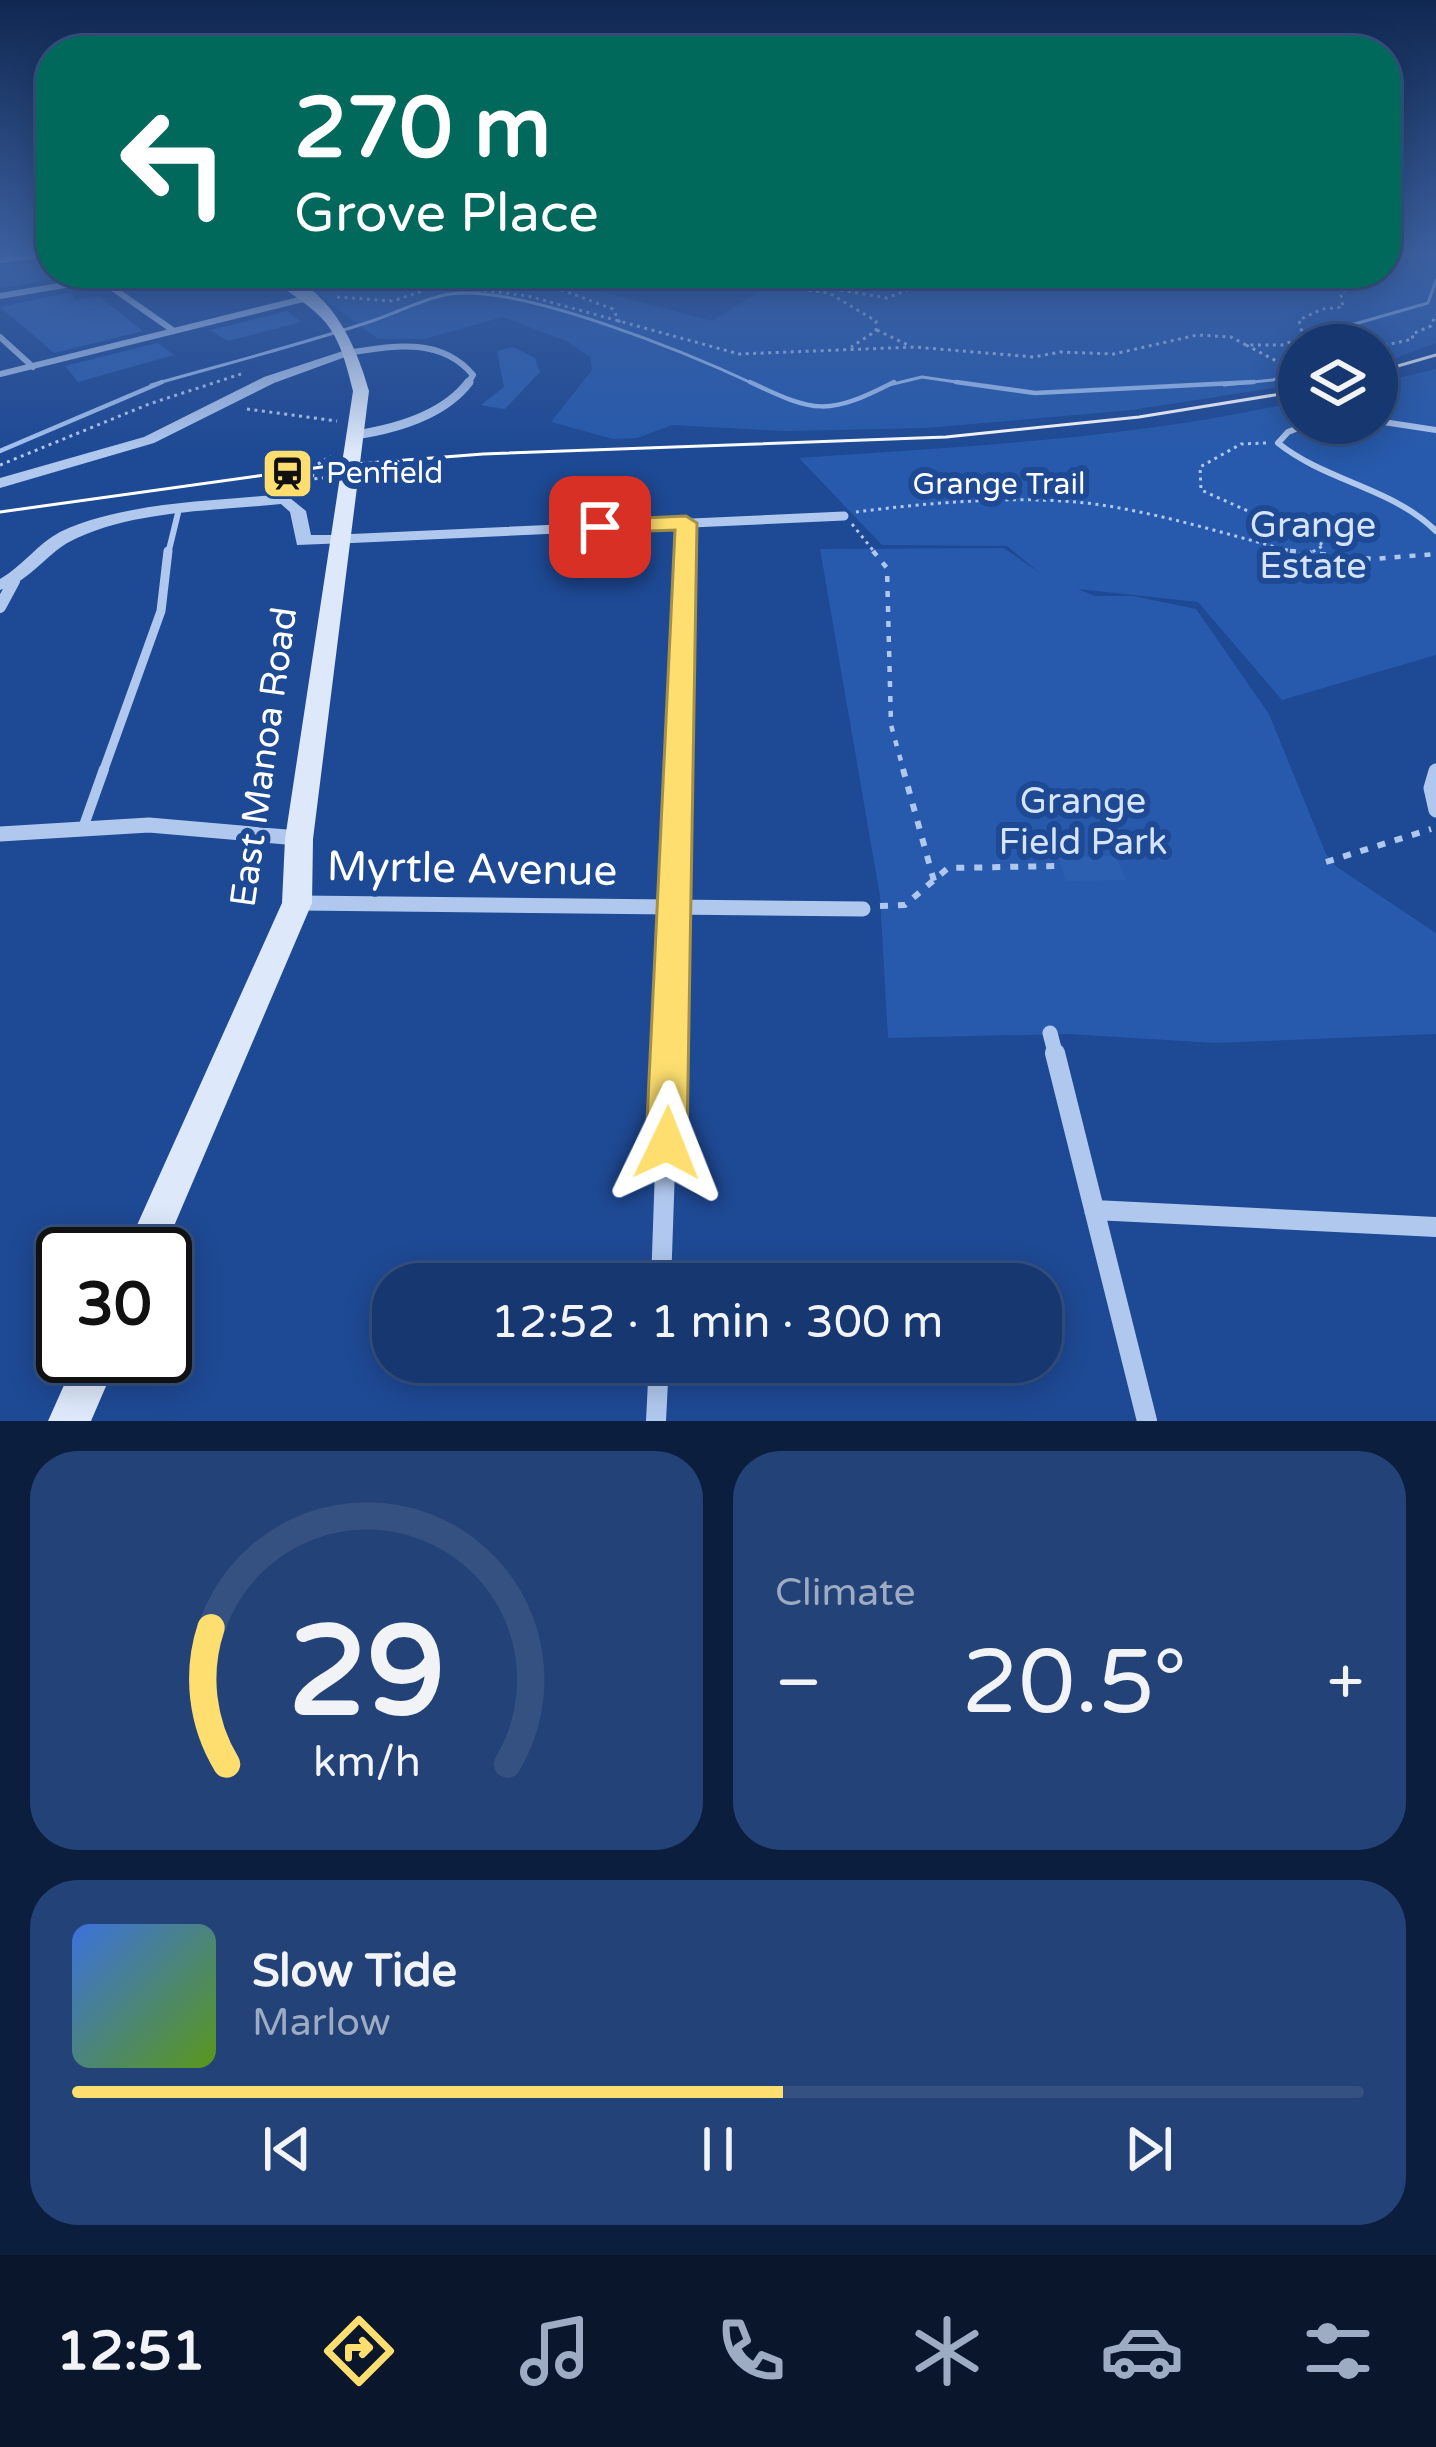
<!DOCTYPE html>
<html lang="en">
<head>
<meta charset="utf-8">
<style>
	body { margin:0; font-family:"Varela Round",sans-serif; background:#234277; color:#f1f3f6; height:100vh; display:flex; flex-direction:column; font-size:45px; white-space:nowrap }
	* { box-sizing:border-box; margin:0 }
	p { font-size:39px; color:#9eacc3 }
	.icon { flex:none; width:66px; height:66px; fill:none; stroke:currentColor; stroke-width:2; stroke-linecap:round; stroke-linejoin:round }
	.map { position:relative; height:1421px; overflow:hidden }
	.drawer { display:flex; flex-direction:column; gap:30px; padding:30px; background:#0c1e3d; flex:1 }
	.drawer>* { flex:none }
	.banner { position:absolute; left:36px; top:36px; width:1365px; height:252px; border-radius:48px; box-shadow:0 6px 30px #0003,0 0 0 3px #355182; background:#00695c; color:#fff; overflow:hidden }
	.tools { position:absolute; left:1278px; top:324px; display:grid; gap:24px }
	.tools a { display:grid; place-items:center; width:120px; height:120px; border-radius:50%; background:#16376f; box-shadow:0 6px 30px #0003,0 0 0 3px #355182; font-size:60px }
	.speed { position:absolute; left:36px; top:1227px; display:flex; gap:24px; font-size:60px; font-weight:700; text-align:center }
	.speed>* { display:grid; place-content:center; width:156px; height:156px; border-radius:50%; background:#16376f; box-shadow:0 6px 30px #0003,0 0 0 3px #355182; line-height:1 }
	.speed .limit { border:6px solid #111; border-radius:18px; background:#fff; color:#111 }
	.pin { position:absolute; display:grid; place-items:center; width:102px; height:102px; color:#fff; margin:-51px; border-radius:24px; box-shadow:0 6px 18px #0006 }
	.me { position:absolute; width:132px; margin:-66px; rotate:2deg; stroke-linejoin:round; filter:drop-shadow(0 0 9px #0008) }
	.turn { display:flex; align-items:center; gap:42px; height:252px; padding:0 60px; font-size:54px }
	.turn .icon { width:156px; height:156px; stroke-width:2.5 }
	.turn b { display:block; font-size:84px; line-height:102px }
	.big { font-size:90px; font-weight:600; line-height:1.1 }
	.drawer .card { flex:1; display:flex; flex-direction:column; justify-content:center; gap:18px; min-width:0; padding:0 42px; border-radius:48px; background:#234277 }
	.drawer .dial { align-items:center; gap:0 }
	.dial svg { height:312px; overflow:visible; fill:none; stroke:#355182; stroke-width:7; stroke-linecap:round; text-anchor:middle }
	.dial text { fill:#f1f3f6; stroke:none }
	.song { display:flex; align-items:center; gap:36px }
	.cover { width:144px; height:144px; border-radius:18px; background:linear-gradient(135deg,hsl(220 70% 55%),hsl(90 70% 35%)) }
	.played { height:12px; border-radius:6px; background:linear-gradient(90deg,#fdde6f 55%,#355182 55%) }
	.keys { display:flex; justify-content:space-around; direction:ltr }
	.heat { display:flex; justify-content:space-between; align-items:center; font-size:66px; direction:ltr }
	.drawer .tiles { flex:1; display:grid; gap:30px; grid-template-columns:1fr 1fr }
	.card:last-child { grid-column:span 2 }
	.trip { position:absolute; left:372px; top:1263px; width:690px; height:120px; border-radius:48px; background:#16376f; box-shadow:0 6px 30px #0003,0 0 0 3px #355182; font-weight:600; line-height:120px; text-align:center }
	.tabs { display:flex; height:192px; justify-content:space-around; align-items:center; background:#09162c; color:#9eacc3 }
	.tabs .icon { width:84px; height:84px }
	.tabs .current { color:#fdde6f }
	.tabs b { font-size:54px; color:#f1f3f6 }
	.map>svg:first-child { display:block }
</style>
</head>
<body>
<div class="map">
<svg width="1436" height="1421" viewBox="0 0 1436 1421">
	<rect width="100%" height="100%" fill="#1e4994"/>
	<path fill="#275aac" d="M1386,253H1436V343L1377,365V345H1299V384L1132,410L927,428L784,431L672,425L637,438L613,439L551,422L592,370L590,357L566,341L503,317L424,339H378L305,285L562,281L712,321L770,285L846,273H1386Z
		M1436,369V655L1282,700L1198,602L1078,589L1095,596H1133L1196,609L1269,714L1326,854L1337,867L1436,933V1034L1215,1043L1068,1034L888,1038L880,896L820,549L1004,548L1041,574L1007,546L882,545L799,458C965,446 1136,439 1299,401V423H1377V383Z"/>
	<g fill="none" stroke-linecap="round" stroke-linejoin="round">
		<path stroke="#a3c2f0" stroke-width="3" d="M1331,345L1351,325L1428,303L1436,280
			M151,385C225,364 299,345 372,321C397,313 424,298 450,294C521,284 690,354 756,385
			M889,385L922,377L977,385
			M1224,385L1273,380L1299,368"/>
		<path stroke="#a3c2f0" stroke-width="4.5" d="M750,382C815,413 828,416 894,382
			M956,382L1035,393L1254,382
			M0,451L162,382"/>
	</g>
	<path fill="#2d5fb1" d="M48,261L52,275L62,278L0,288V267Z
		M71,292L75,300L99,296L143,331L54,353L0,307Z
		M287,311L301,322L228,341L210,330Z
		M158,343L174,355L78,382L65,366Z
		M513,347L535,358L540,372L505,409L481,405L504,387L497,351Z
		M1116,856L1126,880L1066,881L1058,857Z"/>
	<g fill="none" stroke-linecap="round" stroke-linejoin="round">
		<path stroke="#b0c8ee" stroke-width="3" stroke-dasharray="3 4.5" stroke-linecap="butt" d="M547,273L543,283L613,309L620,323
			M766,283L793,282L887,298L951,273
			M779,286L829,293L876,321V331L851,347
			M337,297L393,301L440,285L528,296L739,354L915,347L1034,357L1060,352L1114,354L1197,335L1231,337L1246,345H1282L1303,337L1299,320L1322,309L1343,307L1341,295L1351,280L1348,273
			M877,330L910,346
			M1246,345L1299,373
			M1377,347L1413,339L1412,334L1431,326L1436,314
			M247,409L337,421
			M1266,443L1241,444L1200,467L1201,490L1324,545L1309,554
			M318,464L331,456
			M0,465L149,404L241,374
			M313,474L312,479L331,477
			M294,492L308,484V474
			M856,512C935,502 1035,493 1114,507C1177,518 1240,538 1302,554
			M852,524L876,554"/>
		<path stroke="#b0c8ee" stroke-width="4.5" stroke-dasharray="6 9" stroke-linecap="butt" d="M873,551L887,568L891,725L904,772
			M1290,551L1373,559L1436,554
			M1307,555L1314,551"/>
		<path stroke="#b0c8ee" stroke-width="6" stroke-dasharray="8 10" stroke-linecap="butt" d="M903,769L934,881
			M1326,862L1431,829
			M880,906L905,905L948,868L1058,866"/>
		<path stroke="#b0c8ee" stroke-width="6" d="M1377,421L1436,430
			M1311,423L1288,432L1278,443C1327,482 1391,487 1436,531
			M168,554L178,513"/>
		<path stroke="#b0c8ee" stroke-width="9" d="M103,772L161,611L168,551"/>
		<path stroke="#b0c8ee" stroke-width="10" d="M83,828L104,769"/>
		<path stroke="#b0c8ee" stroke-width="6" d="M0,260L48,253
			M91,273L174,331
			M723,273L750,282
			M0,296L100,279
			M0,337L33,367
			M353,352C397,345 442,338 473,375L467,385
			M0,374L311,297"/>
		<path stroke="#b0c8ee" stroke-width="9" d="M355,435C395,429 444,415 469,382
			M341,539L844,516
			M685,554L686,523"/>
		<path stroke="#b0c8ee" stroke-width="12" d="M0,607L14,581
			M678,772L685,551"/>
		<path stroke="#b0c8ee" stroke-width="15" d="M1436,771L1431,788L1436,810
			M0,834L149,825L298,838
			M300,903L863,909
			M1050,1033L1056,1056
			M669,1056L678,769"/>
		<path stroke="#b0c8ee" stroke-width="20" d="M1055,1053L1147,1421
			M1094,1210L1436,1227
			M661,1284L669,1053
			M656,1421L659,1362"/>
		<path fill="#b0c8ee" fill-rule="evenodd" d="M349,349L359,352L274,383L154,443L0,488V478L144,437L264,377Z
			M285,494L306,511L311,535H347V543L297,545L290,512L281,504C215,511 138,510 77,538C47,551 32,581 0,590V579C23,566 37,544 60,532C122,502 216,501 285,494Z"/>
		<path fill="#dde8fa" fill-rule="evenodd" d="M264,273C324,273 356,342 369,391L313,839L312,903L162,1254H124L282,903L285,839L353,391C335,313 321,318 264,273Z
			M77,1356H119L91,1421H48Z"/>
		<path stroke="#fff" stroke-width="3" d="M1377,372L1436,355
			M0,512L329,466L483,454L946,437L1139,417L1299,391"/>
	</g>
	<linearGradient id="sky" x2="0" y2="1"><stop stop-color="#102851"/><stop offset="0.56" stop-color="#3b5f9f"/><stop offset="1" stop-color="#3b5f9f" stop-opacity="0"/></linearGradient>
	<rect width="1436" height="452" fill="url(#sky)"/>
	<path fill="#fdde6f" stroke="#a49048" stroke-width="3" d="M686,516L697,523L687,1143L681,1156L667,1161L652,1156L646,1143L675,530L600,533L589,527L600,520Z"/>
	<defs>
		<symbol id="station-square" viewBox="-11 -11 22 22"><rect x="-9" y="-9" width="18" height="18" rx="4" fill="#fdde6f" stroke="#1e4994"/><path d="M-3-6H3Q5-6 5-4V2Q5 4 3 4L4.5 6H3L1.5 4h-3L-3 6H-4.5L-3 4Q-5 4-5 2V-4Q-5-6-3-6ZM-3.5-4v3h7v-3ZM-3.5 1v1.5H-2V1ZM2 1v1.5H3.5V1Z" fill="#111"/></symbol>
	</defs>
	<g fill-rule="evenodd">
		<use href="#station-square" x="258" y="444" width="59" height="59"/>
	</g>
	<g text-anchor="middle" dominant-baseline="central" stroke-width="12" stroke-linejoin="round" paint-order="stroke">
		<g font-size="30" fill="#fff" stroke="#1e4994" text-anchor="start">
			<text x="326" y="473">Penfield</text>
		</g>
		<g font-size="30" fill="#fff" stroke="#1e4994">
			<text x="999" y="484">Grange Trail</text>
		</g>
		<g font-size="36" fill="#d6e4fa" stroke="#1e4994">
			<text x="1313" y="525">Grange<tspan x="1313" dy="41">Estate</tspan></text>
			<text x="1083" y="801">Grange<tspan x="1083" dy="41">Field Park</tspan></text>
		</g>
		<g font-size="36" fill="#fff" stroke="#1e4994">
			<text transform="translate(264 757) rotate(-82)">East Manoa Road</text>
		</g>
		<g font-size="42" fill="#fff" stroke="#1e4994">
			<text transform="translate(472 869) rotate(1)">Myrtle Avenue</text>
		</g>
	</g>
</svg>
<div class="tools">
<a><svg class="icon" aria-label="layers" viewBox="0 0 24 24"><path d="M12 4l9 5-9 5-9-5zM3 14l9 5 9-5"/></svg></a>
</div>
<div class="speed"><div class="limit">30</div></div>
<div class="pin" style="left:600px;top:527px;background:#d93025"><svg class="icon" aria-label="arrive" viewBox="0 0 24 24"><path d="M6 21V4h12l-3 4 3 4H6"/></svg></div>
<svg class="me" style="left:667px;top:1143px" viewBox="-20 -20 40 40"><path d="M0-17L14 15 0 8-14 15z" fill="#fdde6f" stroke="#fff" stroke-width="4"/></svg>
<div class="trip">12:52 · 1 min · 300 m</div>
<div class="banner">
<div class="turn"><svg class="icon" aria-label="left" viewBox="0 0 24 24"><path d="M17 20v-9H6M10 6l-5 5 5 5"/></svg><div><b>270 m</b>Grove Place</div></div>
</div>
</div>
<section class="drawer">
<div class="tiles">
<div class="card dial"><svg viewBox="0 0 100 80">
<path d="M14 69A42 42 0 1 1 86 69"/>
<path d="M14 69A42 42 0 0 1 10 34" stroke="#fdde6f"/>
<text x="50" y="56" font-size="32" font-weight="700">29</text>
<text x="50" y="72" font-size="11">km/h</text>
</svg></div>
<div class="card"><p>Climate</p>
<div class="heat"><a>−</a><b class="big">20.5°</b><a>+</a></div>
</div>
<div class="card">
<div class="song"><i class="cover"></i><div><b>Slow Tide</b><p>Marlow</p></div></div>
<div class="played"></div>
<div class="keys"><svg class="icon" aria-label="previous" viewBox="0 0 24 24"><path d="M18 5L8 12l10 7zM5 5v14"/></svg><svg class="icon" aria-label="pause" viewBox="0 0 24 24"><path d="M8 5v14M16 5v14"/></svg><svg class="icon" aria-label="next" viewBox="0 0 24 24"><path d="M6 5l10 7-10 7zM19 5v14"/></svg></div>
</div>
</div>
</section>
<nav class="tabs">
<b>12:51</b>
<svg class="icon current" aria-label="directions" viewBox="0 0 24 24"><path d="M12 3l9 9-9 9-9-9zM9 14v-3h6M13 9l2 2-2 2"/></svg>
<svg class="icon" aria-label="music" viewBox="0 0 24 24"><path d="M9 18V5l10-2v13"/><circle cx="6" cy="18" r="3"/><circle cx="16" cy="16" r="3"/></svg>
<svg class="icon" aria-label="phone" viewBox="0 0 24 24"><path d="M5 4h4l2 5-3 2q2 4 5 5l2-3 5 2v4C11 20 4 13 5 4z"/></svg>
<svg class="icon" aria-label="climate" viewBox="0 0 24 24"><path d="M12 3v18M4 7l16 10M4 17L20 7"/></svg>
<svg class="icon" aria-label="car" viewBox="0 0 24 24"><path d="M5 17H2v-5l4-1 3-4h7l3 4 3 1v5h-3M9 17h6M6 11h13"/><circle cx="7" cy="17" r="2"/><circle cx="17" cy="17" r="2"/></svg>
<svg class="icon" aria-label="filters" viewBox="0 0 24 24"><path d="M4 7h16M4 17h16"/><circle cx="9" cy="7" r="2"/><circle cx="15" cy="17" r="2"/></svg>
</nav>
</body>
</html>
